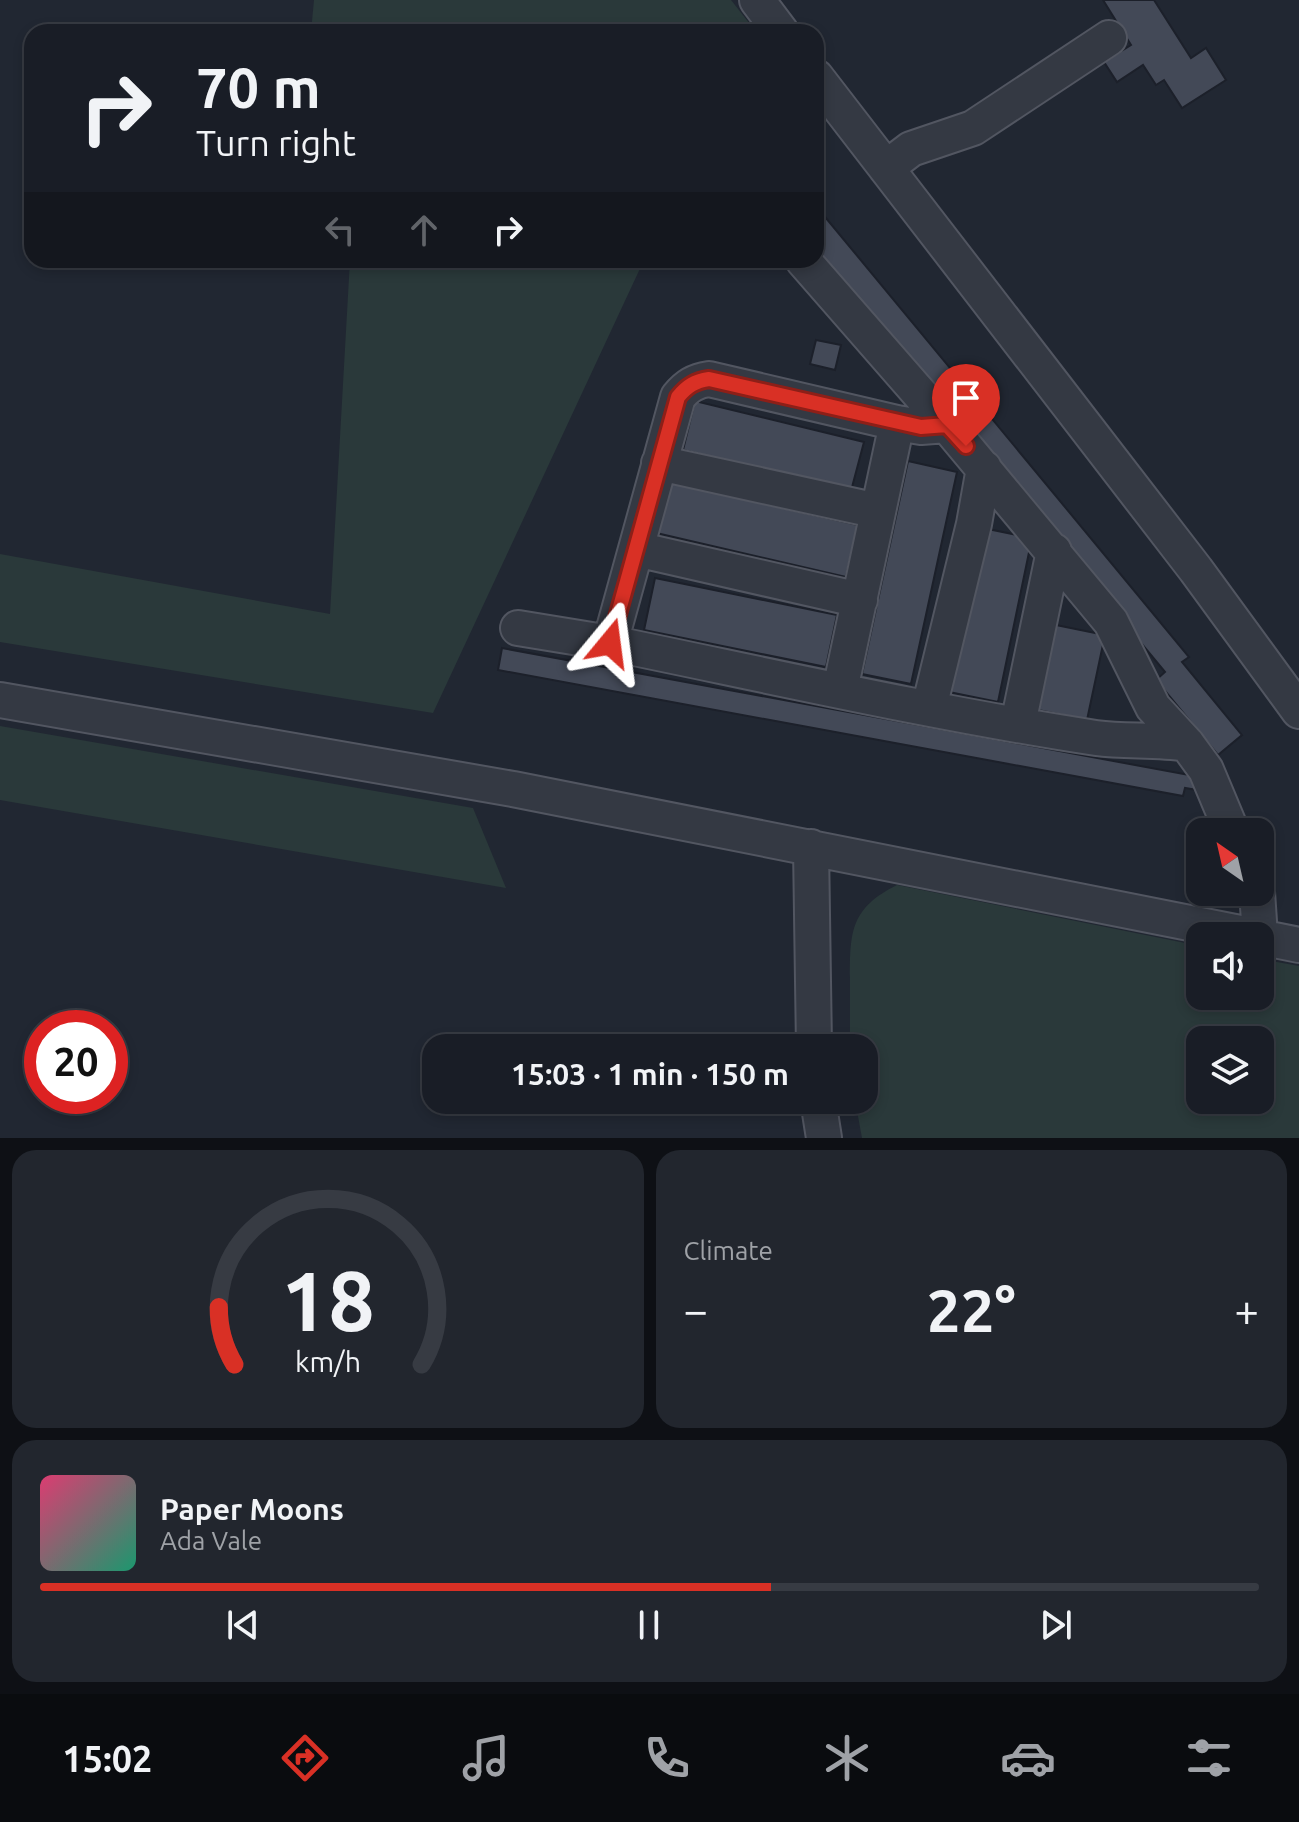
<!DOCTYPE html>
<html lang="en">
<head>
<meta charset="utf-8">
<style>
	body { margin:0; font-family:Ubuntu,sans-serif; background:#22262e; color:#f1f3f6; height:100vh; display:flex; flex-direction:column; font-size:30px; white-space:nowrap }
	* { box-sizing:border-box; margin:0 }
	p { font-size:26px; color:#9fa2a7 }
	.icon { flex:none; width:44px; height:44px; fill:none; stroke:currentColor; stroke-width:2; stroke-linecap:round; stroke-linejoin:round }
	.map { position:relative; height:1138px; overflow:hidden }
	.sheet { display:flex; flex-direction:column; gap:12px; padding:12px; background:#0e1015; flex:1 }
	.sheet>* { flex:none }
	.guide { position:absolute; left:24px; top:24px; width:800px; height:244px; border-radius:24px; box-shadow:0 4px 12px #0003,0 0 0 2px #373b43; background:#191d26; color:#f1f3f6; overflow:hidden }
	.needle { width:52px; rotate:326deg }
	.buttons { position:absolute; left:1186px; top:818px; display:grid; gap:16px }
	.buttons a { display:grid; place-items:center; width:88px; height:88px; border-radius:16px; background:#191d26; box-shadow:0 4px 12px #0003,0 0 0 2px #373b43; font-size:40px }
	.speed { position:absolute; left:24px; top:1010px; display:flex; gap:16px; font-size:40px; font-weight:700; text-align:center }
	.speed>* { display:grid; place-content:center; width:104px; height:104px; border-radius:50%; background:#191d26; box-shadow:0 4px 12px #0003,0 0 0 2px #373b43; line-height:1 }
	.speed .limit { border:12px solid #d22; background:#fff; color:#111 }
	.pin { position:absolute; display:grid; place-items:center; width:68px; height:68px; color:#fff; margin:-82px -34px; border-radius:50% 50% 50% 0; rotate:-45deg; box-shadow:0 0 8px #0007 }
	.pin .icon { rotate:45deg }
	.me { position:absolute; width:88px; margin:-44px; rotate:16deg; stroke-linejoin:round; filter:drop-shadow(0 0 6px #0008) }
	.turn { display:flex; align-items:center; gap:28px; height:168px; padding:0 40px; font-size:36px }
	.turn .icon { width:104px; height:104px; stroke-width:2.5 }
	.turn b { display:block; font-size:56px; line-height:68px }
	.lanes { display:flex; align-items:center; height:76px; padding:0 40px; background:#0003; justify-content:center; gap:40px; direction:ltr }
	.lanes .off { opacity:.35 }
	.big { font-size:60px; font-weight:700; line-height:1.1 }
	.sheet .widget { flex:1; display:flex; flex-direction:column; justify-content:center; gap:12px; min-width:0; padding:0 28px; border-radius:24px; background:#22262e }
	.sheet .dial { align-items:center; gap:0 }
	.dial svg { height:208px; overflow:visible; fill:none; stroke:#373b43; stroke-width:7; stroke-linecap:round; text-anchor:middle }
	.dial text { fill:#f1f3f6; stroke:none }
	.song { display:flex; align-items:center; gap:24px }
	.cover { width:96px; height:96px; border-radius:12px; background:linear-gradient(135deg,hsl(340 70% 55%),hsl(160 70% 35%)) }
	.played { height:8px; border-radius:4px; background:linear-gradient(90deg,#d93025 60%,#373b43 60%) }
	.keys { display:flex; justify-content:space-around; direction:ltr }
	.heat { display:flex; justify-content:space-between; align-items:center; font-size:44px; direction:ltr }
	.sheet .tiles { flex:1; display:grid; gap:12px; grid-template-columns:1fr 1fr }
	.widget:last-child { grid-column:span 2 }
	.trip { position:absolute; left:422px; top:1034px; width:456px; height:80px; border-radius:24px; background:#191d26; box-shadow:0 4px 12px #0003,0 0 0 2px #373b43; font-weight:700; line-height:80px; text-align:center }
	.tab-bar { display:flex; height:128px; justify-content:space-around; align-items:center; background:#0a0c0f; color:#9fa2a7 }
	.tab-bar .icon { width:56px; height:56px }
	.tab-bar .on { color:#d93025 }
	.tab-bar b { font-size:36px; color:#f1f3f6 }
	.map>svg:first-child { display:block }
</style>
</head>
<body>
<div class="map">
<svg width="1299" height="1138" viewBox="0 0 1299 1138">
	<rect width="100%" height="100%" fill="#212732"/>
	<path fill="#2a393a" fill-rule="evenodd" d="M314,0H731L753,28L751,32H311Z
		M350,260H644L433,713L0,642V554L330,614Z
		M0,726L473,808L506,888L0,800Z
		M897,885L1200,946V996H1260V959L1299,966V1138H862L855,1100H864V1048H850C850,1025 850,1002 850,978C850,931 851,908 897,885ZM1200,1040H1260V1100H1200Z"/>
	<path fill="#434957" stroke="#1c202a" stroke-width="2" d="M1103,0H1154L1191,58L1206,48L1226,80L1182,108L1164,80L1156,85L1143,65L1117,82L1104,62L1131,45Z
		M816,206L1189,657L1182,662L1242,735L1218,755L1156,680L1165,672L816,250Z
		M816,340L841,345L835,370L810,364Z
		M695,401L864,442L851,491L683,450Z
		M908,461L957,472L911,684L862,674Z
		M664,481L858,525L846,577L652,532Z
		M983,528L1032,538L998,702L949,692Z
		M655,578L837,615L826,667L644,630Z
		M1056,625L1105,635L1087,720L1038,710Z
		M502,648L1200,777L1197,790L1185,788L1183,796L498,670Z"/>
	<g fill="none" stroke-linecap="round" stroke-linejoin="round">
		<defs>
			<path id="minor" d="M757,0L781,32
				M816,77L1196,570L1299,711
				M886,168L911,149L973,128L1109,38
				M803,260L947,425
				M659,463L878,511
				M636,549L860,600
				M518,628L610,643
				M840,690L897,423
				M0,700L513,789L1255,936
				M929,708L974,524L984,468
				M1018,724L1054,551
				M1187,744C1157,739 1126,742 1096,738C933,713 771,676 610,643L678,397C687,386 695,381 709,379L897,423L921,427L947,425L1111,622L1153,707L1187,744L1206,770L1232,832
				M811,847L814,1048
				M1257,892L1260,936
				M1260,937L1299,945
				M818,1100L824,1138"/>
		</defs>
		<use href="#minor" stroke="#525661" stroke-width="38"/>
		<use href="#minor" stroke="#343943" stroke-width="34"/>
	</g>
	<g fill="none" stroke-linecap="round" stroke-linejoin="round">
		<defs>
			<path id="route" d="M610,643L678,397C687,386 695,381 709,379L921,427L947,425L966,446"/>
		</defs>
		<use href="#route" stroke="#8d1f18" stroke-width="20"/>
		<use href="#route" stroke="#d93025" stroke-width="14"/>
	</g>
</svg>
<div class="buttons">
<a><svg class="needle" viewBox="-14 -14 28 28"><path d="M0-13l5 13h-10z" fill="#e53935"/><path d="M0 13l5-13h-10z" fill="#9fa2a7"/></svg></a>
<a><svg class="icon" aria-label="sound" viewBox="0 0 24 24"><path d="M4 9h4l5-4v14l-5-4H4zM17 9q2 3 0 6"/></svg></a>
<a><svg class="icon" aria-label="layers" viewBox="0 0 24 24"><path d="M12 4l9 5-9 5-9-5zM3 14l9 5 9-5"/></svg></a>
</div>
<div class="speed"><div class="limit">20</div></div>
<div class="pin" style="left:966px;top:446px;background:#d93025"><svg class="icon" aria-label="arrive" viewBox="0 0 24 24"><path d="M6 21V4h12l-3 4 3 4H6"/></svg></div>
<svg class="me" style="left:610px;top:643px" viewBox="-20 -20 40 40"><path d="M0-17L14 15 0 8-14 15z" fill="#d93025" stroke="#fff" stroke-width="4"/></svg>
<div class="trip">15:03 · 1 min · 150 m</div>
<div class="guide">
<div class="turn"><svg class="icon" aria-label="right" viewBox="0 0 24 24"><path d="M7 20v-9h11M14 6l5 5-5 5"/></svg><div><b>70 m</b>Turn right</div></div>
<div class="lanes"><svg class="icon off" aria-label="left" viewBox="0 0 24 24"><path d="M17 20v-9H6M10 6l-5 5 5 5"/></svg><svg class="icon off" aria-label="ahead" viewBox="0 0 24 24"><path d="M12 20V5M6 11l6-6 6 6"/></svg><svg class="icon" aria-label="right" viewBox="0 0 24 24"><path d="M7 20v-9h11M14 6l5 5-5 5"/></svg></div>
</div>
</div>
<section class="sheet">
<div class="tiles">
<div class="widget dial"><svg viewBox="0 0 100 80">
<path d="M14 69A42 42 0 1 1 86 69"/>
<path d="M14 69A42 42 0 0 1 8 47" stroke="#d93025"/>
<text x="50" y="56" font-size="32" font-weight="700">18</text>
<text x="50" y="72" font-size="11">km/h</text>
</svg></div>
<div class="widget"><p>Climate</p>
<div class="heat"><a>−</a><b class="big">22°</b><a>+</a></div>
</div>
<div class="widget">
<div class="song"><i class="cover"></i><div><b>Paper Moons</b><p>Ada Vale</p></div></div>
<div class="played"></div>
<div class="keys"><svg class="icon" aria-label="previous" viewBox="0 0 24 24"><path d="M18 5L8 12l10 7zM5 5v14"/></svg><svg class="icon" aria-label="pause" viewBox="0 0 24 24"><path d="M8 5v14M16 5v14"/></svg><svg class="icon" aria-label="next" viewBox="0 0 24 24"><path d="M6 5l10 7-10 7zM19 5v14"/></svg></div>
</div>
</div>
</section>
<nav class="tab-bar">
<b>15:02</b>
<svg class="icon on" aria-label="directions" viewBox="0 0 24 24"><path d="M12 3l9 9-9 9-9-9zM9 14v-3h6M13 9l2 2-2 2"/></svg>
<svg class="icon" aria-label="music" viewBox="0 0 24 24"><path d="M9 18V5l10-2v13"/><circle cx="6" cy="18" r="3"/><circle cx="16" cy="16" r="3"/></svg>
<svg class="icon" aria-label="phone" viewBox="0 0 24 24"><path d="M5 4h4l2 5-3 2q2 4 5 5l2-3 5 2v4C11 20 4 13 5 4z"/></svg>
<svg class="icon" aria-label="climate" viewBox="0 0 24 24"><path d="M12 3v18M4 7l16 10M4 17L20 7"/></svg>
<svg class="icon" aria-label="car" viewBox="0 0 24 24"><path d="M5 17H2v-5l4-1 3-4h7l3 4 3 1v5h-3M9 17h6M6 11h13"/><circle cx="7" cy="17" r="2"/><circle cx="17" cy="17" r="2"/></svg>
<svg class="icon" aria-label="filters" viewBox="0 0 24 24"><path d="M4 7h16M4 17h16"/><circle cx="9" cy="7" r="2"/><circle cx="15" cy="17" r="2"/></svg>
</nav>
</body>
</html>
